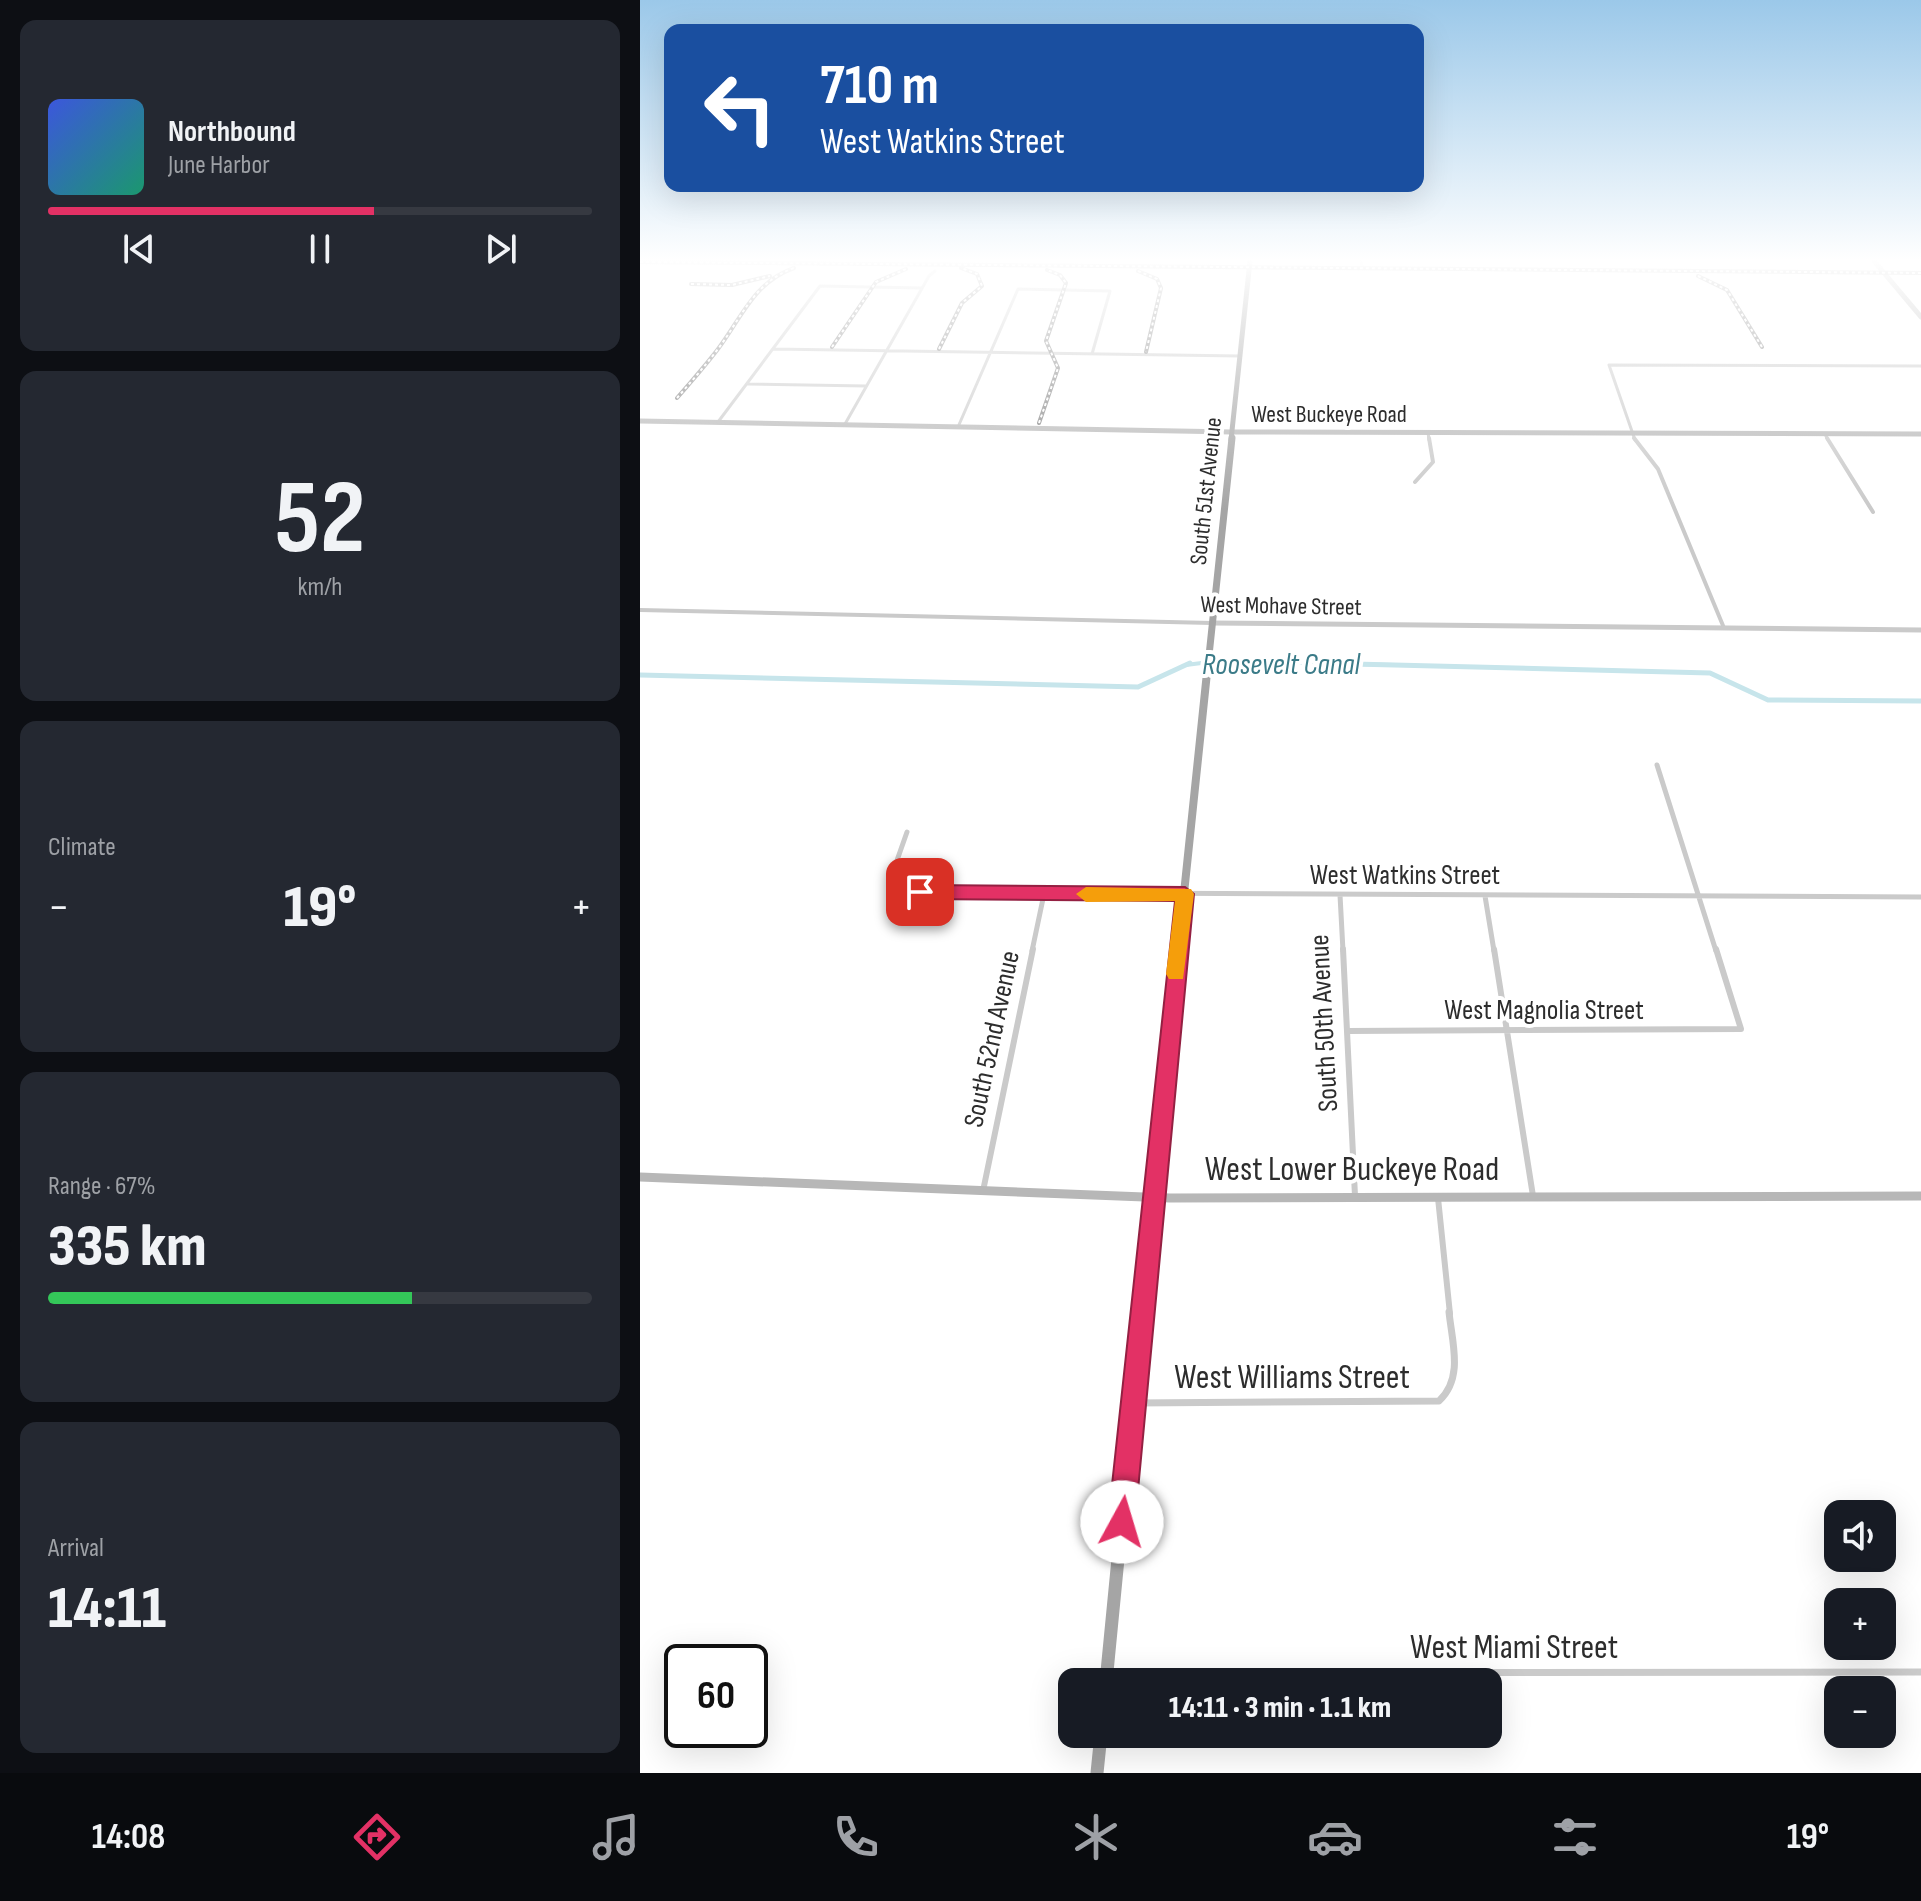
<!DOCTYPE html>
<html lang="en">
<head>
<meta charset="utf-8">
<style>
	body { margin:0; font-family:"Sofia Sans Condensed",sans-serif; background:#242831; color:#f1f3f6; height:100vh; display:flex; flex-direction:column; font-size:30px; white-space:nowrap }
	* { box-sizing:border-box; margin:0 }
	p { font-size:26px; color:#9ea1a6 }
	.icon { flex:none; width:44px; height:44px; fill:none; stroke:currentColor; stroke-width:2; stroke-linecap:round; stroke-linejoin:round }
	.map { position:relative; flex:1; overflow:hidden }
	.drawer { display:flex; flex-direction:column; gap:20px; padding:20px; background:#0d0f14; width:640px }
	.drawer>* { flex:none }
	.guide { position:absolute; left:24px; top:24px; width:760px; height:168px; border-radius:16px; box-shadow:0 8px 32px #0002; background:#1a4fa0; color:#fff; overflow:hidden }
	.tools { position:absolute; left:1184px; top:1500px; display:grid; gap:16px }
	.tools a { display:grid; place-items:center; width:72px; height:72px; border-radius:16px; background:#171b24; box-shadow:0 8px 32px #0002; font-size:40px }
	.speed { position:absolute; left:24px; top:1644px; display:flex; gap:16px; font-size:40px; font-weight:700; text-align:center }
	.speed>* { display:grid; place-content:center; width:104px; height:104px; border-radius:50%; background:#171b24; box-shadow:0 8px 32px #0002; line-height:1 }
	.speed .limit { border:4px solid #111; border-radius:12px; background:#fff; color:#111 }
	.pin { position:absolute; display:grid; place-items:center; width:68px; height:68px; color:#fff; margin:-34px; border-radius:16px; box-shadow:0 4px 12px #0006 }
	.me { position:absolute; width:88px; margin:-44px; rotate:6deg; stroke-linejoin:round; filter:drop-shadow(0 0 6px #0008) }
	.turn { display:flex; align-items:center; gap:28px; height:168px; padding:0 24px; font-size:36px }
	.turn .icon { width:104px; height:104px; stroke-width:2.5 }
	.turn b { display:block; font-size:56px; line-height:68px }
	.big { font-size:60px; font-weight:800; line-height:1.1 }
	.drawer .tile { flex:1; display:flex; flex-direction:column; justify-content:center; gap:12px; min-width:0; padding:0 28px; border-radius:16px; background:#242831 }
	.drawer .dial { align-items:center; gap:0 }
	.dial b { font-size:104px; line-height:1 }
	.song { display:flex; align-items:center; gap:24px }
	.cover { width:96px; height:96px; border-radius:12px; background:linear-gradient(135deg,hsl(230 70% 55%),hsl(160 70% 35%)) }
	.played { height:8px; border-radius:4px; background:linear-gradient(90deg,#e33165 60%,#363941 60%) }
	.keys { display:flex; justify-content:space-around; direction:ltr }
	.heat { display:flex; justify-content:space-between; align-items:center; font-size:44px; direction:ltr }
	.charge { height:12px; border-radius:6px; background:linear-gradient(90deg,#34c759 67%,#363941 0) }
	.trip { position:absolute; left:418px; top:1668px; width:444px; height:80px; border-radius:16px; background:#171b24; box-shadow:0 8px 32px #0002; font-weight:800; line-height:80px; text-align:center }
	.dock { display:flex; height:128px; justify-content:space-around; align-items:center; background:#090b0e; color:#9ea1a6 }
	.dock .icon { width:56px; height:56px }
	.dock .on { color:#e33165 }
	.dock b { font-size:36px; color:#f1f3f6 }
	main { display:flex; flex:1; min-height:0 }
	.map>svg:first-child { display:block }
</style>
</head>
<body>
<main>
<section class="drawer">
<div class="tile">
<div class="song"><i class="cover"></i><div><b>Northbound</b><p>June Harbor</p></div></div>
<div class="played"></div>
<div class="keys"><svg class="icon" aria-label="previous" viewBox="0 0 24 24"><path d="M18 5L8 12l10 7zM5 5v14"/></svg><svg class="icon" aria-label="pause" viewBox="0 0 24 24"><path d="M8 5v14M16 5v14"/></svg><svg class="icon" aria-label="next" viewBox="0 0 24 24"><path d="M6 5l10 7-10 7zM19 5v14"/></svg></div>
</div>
<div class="tile dial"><b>52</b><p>km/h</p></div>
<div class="tile"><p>Climate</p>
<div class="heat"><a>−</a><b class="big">19°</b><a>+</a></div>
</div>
<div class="tile"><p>Range · 67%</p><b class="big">335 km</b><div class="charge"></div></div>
<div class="tile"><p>Arrival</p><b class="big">14:11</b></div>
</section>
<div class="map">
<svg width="1281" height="1773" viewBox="0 0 1281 1773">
	<rect width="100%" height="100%" fill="#fff"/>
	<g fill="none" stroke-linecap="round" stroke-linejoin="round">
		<path stroke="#c7e5eb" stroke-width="4" d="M546,665L577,661L755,665"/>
		<path stroke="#c7e5eb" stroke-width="5" d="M673,663L1070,673L1128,700L1281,701
			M0,675L498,687L550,663"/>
		<path stroke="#cacaca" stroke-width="3" d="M721,261L722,266
			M133,349L600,356
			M108,384L226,386
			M78,422L180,286L282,288
			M205,424L289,276L295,271
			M318,427L378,289L470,291L452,354
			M788,432L789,440
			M1185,434L1188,440
			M995,440L969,365L1281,366"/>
		<path stroke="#cacaca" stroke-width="4" d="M994,438L1018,469L1084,628
			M1187,438L1233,512
			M775,482L793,462L789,438
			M0,610L572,623"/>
		<path stroke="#cacaca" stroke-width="5" d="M1017,765L1076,951
			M267,832L249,883V889L254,892L1281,897
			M700,895L703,951
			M845,896L854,951
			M392,951L404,894"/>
		<path stroke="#cacaca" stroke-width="6" d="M703,949L715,1196
			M854,949L893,1196
			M707,1031L1101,1029L1076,949
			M343,1191L393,949
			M798,1198L810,1314"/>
		<path stroke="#cacaca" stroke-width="7" d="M494,1403L799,1401C824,1378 812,1342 809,1312
			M468,1673L1281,1672"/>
		<path stroke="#cacaca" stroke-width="5" d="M572,623L1281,630"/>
		<path stroke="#b7b7b7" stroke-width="5" d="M1234,261L1281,317
			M0,421L592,432L1281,434"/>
		<path stroke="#b7b7b7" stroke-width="9" d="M0,1177L530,1198L1281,1196"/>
		<path stroke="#a5a5a5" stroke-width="5" d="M591,440L610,261"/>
		<path stroke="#a5a5a5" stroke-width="7" d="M568,665L592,438"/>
		<path stroke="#a5a5a5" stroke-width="8" d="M538,951L568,663"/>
		<path stroke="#a5a5a5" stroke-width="11" d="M502,1314L538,949"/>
		<path stroke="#a5a5a5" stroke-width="13" d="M466,1682L502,1312
			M457,1773L461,1734"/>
		<defs>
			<path id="rail" d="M0,262L1281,273
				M498,271L517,279L521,288L506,352
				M1058,276L1087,290L1122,347
				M51,284L92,285L130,276
				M192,347L236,282L266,269
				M299,349L322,303L342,286L337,274L321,268
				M37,398C51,382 65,366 78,349C102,317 114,282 154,268
				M399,423L418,368L406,341L426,283L420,275L407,270"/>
		</defs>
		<use href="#rail" stroke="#828282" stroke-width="4"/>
		<use href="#rail" stroke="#fff" stroke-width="2" stroke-dasharray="3" stroke-linecap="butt"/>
	</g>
	<linearGradient id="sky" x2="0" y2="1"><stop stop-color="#9bc8e9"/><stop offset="0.51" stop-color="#fff"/><stop offset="1" stop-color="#fff" stop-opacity="0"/></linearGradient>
	<rect width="1281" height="509" fill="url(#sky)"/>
	<path fill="#e33165" stroke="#942042" stroke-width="2" d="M280,885L545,887L554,894L495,1522L491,1532L482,1536L472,1532L468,1522L535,901L280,899L271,892Z"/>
	<path fill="#f59e0b" d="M446,887L551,889L554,894L543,979H529L526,974L535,901L446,902L436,894Z"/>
	<g text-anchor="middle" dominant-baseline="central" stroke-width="8" stroke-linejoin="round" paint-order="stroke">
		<g font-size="24" fill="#2d2d2d" stroke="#fff">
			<text x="689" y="414">West Buckeye Road</text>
			<text transform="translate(566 491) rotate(-84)">South 51st Avenue</text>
			<text transform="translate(641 606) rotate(1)">West Mohave Street</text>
		</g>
		<g font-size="28" fill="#2d2d2d" stroke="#fff">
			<text x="765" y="875">West Watkins Street</text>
			<text x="904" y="1010">West Magnolia Street</text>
			<text transform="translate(684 1023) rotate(-93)">South 50th Avenue</text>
			<text transform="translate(352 1039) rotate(-78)">South 52nd Avenue</text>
		</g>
		<g font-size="30" font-style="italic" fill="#3b7b88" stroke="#fff">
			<text x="641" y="665">Roosevelt Canal</text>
		</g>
		<g font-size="34" fill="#2d2d2d" stroke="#fff">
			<text x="712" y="1169">West Lower Buckeye Road</text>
			<text x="652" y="1377">West Williams Street</text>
			<text x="874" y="1647">West Miami Street</text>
		</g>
	</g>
</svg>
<div class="tools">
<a><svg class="icon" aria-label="sound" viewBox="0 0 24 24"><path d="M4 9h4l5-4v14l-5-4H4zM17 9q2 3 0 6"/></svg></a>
<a>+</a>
<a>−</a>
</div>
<div class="speed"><div class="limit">60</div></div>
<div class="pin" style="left:280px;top:892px;background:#d93025"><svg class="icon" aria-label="arrive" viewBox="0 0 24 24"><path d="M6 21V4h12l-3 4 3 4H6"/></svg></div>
<svg class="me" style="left:482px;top:1522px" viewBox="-20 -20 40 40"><circle r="19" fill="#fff"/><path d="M0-13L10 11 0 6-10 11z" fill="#e33165"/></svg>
<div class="trip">14:11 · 3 min · 1.1 km</div>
<div class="guide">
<div class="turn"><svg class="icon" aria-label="left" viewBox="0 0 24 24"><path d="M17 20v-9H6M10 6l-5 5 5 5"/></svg><div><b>710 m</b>West Watkins Street</div></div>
</div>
</div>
</main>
<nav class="dock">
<b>14:08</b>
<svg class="icon on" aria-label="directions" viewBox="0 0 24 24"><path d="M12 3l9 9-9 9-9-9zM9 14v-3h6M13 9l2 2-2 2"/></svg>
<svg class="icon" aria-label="music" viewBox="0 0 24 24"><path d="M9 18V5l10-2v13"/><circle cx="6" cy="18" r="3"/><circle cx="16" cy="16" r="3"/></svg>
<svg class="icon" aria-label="phone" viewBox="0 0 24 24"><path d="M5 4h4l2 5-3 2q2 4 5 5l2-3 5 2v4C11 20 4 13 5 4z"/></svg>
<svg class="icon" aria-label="climate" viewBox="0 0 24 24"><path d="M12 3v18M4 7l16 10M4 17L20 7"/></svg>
<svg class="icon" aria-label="car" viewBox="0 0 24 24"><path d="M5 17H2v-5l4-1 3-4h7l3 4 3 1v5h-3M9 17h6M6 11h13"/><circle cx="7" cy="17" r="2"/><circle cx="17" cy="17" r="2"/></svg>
<svg class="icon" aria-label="filters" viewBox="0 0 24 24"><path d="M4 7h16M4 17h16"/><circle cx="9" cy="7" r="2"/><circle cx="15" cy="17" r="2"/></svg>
<b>19°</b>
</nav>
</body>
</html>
